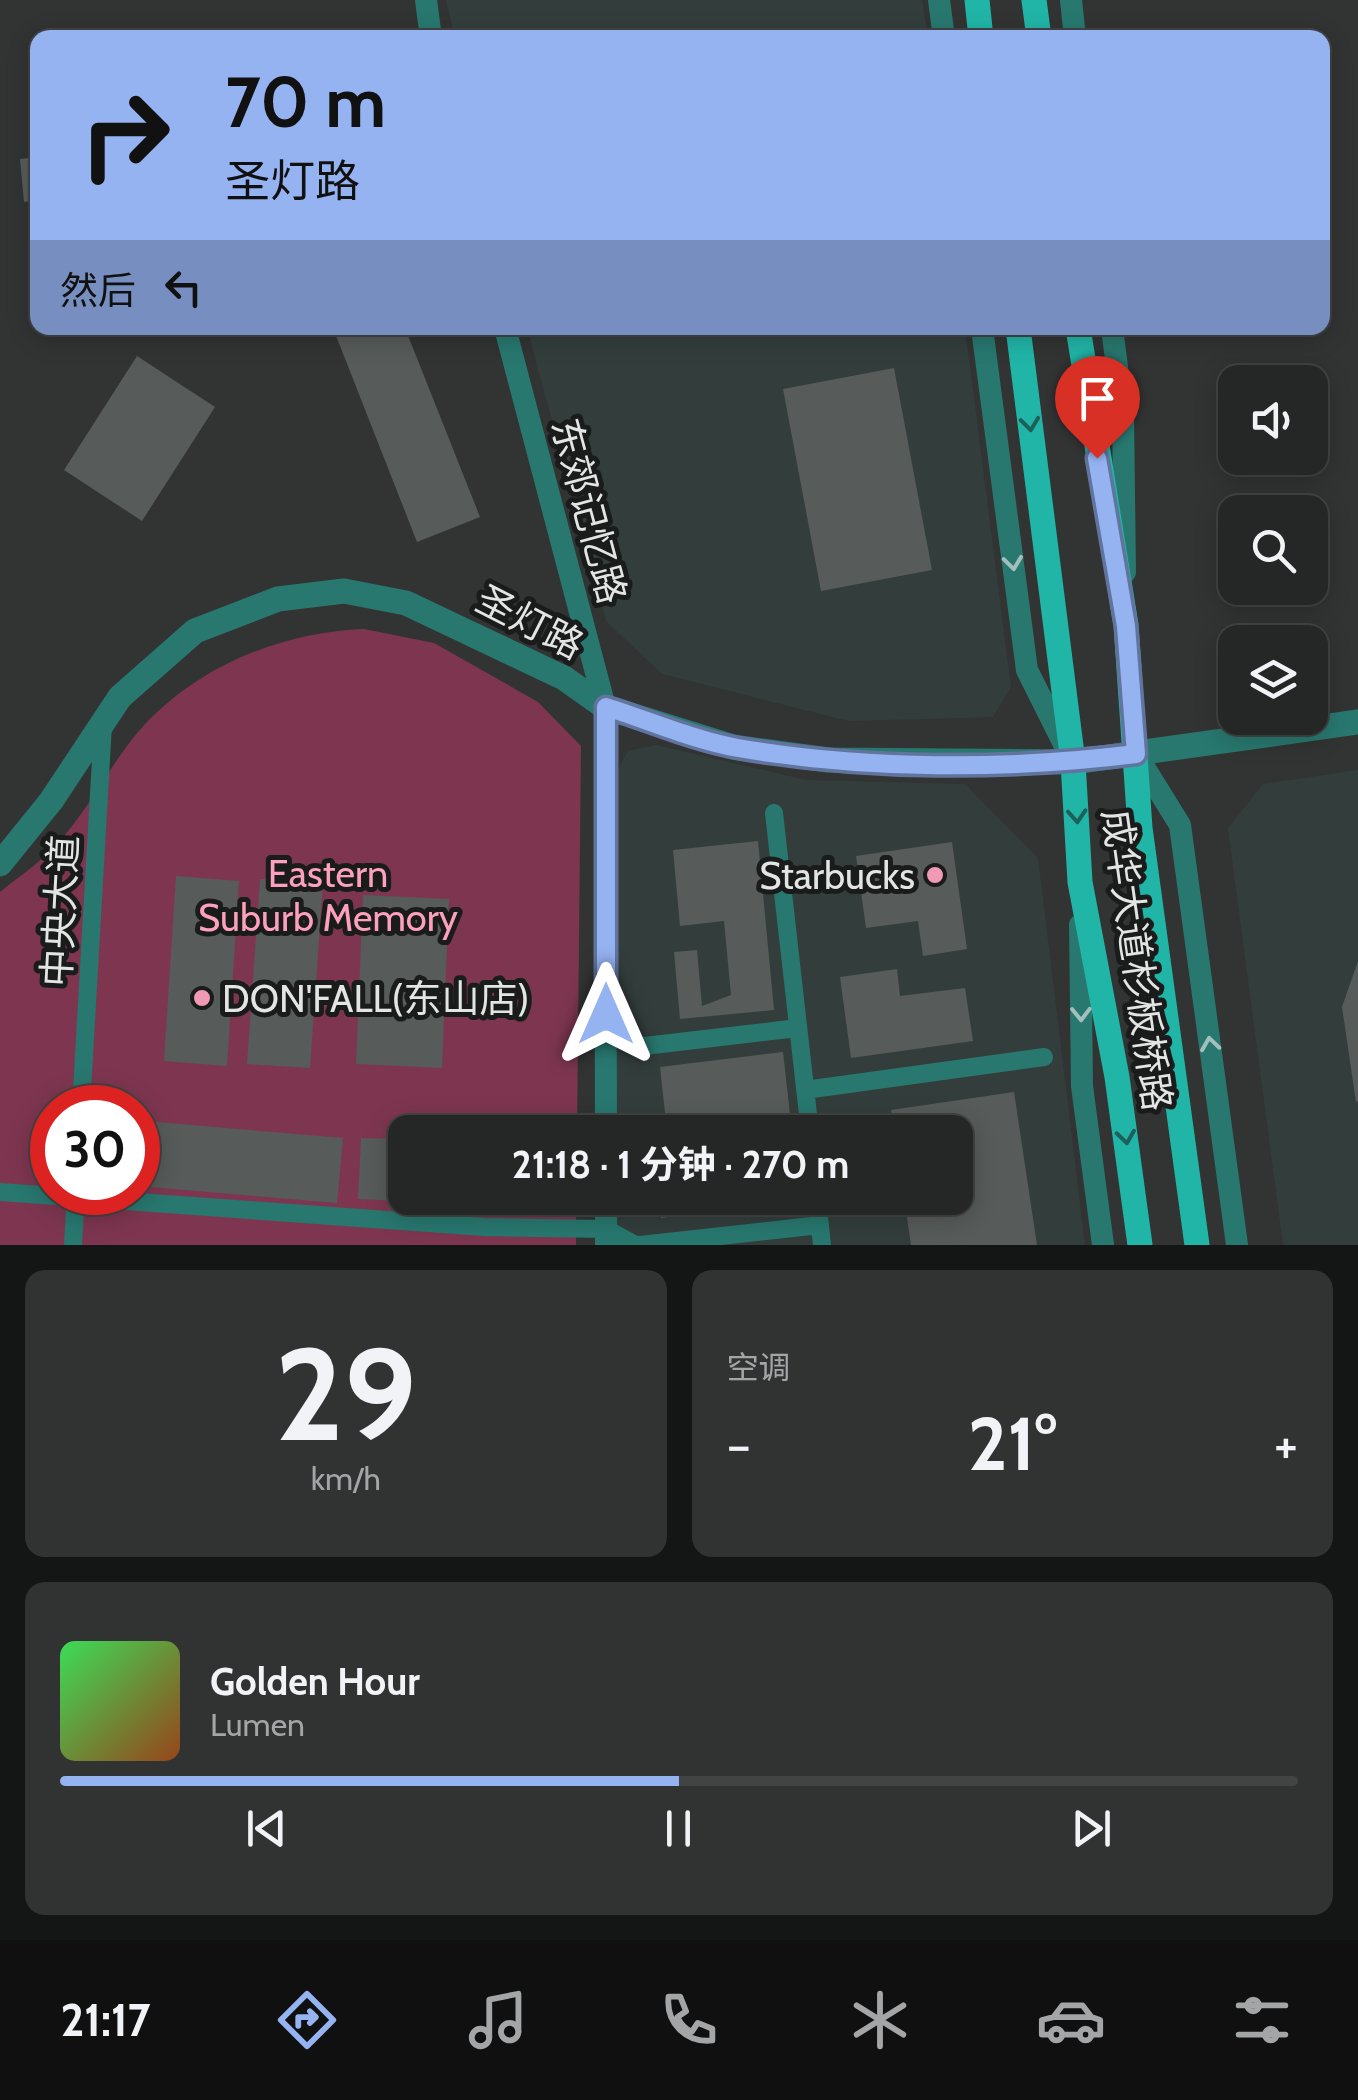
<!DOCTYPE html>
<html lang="zh">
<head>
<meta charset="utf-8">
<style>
	body { margin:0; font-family:Cabin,"Noto Sans SC",sans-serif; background:#313332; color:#f1f3f6; height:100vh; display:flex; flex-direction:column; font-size:38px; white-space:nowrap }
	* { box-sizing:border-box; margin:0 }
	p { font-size:32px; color:#a3a5a7 }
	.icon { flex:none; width:55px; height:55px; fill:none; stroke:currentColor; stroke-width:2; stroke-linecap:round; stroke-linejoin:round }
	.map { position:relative; height:1245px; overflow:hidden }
	.sheet { display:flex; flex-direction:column; gap:25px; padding:25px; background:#141515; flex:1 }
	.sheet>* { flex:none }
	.banner { position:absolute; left:30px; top:30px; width:1300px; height:305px; border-radius:20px; box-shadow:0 5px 25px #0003,0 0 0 2px #424443; background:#95b2f1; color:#111; overflow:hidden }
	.fabs { position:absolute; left:1218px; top:365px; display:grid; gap:20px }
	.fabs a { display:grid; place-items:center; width:110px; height:110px; border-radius:20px; background:#252726; box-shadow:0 5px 25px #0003,0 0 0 2px #424443; font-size:50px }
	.speed { position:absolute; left:30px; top:1085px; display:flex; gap:20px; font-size:50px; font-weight:700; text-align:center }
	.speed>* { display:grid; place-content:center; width:130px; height:130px; border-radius:50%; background:#252726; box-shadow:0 5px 25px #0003,0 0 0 2px #424443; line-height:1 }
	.speed .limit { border:15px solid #d22; background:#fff; color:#111 }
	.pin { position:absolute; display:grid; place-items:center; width:85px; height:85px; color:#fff; margin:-102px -42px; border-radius:50% 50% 50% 0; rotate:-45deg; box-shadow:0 0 10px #0007 }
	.pin .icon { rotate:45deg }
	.me { position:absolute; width:110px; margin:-55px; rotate:0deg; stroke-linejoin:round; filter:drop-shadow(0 0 8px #0008) }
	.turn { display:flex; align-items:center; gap:35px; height:210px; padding:0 30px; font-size:45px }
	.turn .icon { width:130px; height:130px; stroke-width:2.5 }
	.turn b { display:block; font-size:70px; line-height:85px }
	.then { display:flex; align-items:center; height:95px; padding:0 30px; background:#0003; gap:20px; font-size:38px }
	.big { font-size:75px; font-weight:700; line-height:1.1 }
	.sheet .card { flex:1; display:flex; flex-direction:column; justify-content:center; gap:15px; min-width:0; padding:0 35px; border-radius:20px; background:#313332 }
	.sheet .dial { align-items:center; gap:0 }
	.dial b { font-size:130px; line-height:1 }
	.song { display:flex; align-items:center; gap:30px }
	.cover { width:120px; height:120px; border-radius:15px; background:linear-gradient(135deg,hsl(130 70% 55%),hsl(20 70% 35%)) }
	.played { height:10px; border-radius:5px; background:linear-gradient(90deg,#95b2f1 50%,#424443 50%) }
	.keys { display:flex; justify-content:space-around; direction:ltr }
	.heat { display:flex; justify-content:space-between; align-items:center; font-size:55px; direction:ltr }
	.sheet .tiles { flex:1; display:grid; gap:25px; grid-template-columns:1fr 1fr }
	.card:last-child { grid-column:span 2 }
	.trip { position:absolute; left:388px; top:1115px; width:585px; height:100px; border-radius:20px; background:#252726; box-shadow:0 5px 25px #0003,0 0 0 2px #424443; font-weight:700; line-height:100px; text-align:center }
	.dock { display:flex; height:160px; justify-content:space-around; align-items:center; background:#0f100f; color:#a3a5a7 }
	.dock .icon { width:70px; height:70px }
	.dock .selected { color:#95b2f1 }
	.dock b { font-size:45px; color:#f1f3f6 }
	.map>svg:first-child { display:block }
</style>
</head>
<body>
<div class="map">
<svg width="1358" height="1245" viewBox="0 0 1358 1245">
	<rect width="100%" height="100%" fill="#313433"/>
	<path fill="#333e3c" d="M446,0H922L928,37H455Z
		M527,328H965L1011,687L993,717L849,721L662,674L606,621Z
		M656,745L806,780L965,784L1038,858L1085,1245H609L610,1198H955V1132H611L616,772L628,751Z
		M1358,770V1245H1283L1228,828L1263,784Z"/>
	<path fill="#7e3650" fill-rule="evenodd" d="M364,629L434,643L538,702L581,746L577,1132H405V1198H576V1245H0V892C17,878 37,865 53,848C87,814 108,767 139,731C195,667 281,632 364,629ZM52,1108H138V1192H52Z"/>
	<path fill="#575b5a" d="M38,157V200L24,202L20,159Z
		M333,328H405L480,517L417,542Z
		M137,356L215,407L142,521L64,470Z
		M894,368L932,570L821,591L783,389Z
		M758,841L774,1010L680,1019L674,952L697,950L702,1006L731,995L724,921L680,926L673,850Z
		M952,842L967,949L923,956L918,921L866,928L856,856Z
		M176,876L239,881L227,1066L164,1061Z
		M260,879L323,883L310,1068L247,1064Z
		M363,895L449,899L442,1068L356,1064Z
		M1358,961V1101L1356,1102L1342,1007Z
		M897,969L900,996L965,988L973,1041L851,1058L840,977Z
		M783,1052L792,1132H741L740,1122L667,1131L660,1067Z
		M1014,1092L1037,1245H911L904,1198H955V1132H894L891,1110Z
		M156,1122L343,1138L337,1203L150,1187Z
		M361,1138L405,1139V1201L358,1199Z
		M406,1198H467V1203L406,1201Z
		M659,1198H800V1201L661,1218Z"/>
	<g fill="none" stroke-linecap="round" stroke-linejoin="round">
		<path stroke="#28786f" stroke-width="18" d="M774,813L810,1132
			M636,1047L798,1028
			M805,1090L1044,1057
			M81,1108L103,724
			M0,1192L484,1227L606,1229L635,1245
			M817,1198L822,1245
			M73,1245L76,1192
			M640,1245L820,1225"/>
		<path stroke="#28786f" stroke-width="22" d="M426,0L431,38
			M939,0L944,38
			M1071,0L1075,38
			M505,328L605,707L606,1132
			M982,328L1027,670L1070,756
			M1112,328L1123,414L1125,572
			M1136,754L1180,825L1237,1245
			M1080,925L1082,1086L1103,1245
			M606,1245V1198"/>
		<path stroke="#28786f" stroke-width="25" d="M0,864L51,801L120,697L195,631L278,599L344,591L406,603L564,678L605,707L733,747L828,760L1073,762L1358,722"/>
		<path stroke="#21b5a7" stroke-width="25" d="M977,0L981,38
			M1034,0L1039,38
			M1018,328L1073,762L1080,882L1117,1077L1140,1245
			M1078,328L1126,625L1140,828L1197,1245"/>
	</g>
	<defs><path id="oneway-chevron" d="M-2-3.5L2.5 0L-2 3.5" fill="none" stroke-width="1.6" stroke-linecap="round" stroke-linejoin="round" transform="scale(2.5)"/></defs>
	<g stroke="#1d605a">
		<use href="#oneway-chevron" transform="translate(1030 424) rotate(83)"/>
		<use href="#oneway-chevron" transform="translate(1077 816) rotate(86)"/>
		<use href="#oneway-chevron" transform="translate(1126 1137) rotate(82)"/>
	</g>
	<g stroke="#a2bfbc">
		<use href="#oneway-chevron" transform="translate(1013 563) rotate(83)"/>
		<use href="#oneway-chevron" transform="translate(1081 1014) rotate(89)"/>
		<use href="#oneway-chevron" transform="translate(1210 1044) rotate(-98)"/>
	</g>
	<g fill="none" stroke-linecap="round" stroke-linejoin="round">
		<defs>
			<path id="route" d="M606,1014V707C648,720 693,740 738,748C866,770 1007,770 1136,754L1126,626L1097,458"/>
		</defs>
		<use href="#route" stroke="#61749d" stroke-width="25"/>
		<use href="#route" stroke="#95b2f1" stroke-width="18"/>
	</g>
	<g fill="#f09ab5" stroke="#1a1b1b" stroke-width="4">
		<circle cx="935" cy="875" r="10"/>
		<circle cx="202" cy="998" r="10"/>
	</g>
	<g text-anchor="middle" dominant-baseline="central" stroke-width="10" stroke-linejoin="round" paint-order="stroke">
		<g font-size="38" fill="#e3e5e5" stroke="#1a1b1b">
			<text transform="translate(589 511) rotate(75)">东郊记忆路</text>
			<text transform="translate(530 622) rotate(27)">圣灯路</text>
			<text transform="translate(60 911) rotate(-87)">中央大道</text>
			<text transform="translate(1137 960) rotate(82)">成华大道杉板桥路</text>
		</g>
		<g font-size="38" fill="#fca0bd" stroke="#1a1b1b">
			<text x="328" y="873">Eastern<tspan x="328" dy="44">Suburb Memory</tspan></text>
		</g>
		<g font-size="38" fill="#e3e5e5" stroke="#1a1b1b" text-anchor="end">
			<text x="915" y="875">Starbucks</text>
			<text x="222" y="998" text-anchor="start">DON'FALL(东山店)</text>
		</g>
	</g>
</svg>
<div class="fabs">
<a><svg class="icon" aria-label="sound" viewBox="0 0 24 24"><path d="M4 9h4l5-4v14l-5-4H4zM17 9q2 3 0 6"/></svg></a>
<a><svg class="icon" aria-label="search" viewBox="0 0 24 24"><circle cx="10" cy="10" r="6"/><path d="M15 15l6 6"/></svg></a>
<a><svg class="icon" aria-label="layers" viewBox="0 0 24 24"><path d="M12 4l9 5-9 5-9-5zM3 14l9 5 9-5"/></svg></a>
</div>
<div class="speed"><div class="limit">30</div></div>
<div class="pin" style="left:1097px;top:458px;background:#d93025"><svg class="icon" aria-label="arrive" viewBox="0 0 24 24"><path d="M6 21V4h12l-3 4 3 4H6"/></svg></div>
<svg class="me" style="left:606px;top:1014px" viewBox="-20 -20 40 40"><path d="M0-17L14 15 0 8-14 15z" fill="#95b2f1" stroke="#fff" stroke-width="4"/></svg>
<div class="trip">21:18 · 1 分钟 · 270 m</div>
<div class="banner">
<div class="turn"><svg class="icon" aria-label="right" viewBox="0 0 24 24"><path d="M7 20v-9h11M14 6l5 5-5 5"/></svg><div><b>70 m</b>圣灯路</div></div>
<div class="then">然后<svg class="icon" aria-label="left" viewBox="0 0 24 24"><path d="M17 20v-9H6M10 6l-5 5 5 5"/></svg></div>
</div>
</div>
<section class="sheet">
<div class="tiles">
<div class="card dial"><b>29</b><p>km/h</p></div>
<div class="card"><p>空调</p>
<div class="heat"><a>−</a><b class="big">21°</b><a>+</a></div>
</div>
<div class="card">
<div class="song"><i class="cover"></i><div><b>Golden Hour</b><p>Lumen</p></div></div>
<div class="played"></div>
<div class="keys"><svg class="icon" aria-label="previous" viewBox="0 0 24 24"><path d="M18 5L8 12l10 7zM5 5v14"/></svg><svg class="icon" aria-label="pause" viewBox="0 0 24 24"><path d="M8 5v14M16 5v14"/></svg><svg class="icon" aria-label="next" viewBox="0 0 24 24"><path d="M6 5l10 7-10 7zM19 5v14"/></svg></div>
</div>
</div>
</section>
<nav class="dock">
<b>21:17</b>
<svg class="icon selected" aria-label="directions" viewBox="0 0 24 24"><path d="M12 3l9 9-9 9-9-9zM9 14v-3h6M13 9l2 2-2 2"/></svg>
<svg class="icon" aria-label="music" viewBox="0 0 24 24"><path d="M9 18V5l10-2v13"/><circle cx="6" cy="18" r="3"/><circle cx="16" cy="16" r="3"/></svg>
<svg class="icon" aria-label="phone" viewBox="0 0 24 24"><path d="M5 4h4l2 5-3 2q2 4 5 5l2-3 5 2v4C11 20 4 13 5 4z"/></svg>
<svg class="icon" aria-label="climate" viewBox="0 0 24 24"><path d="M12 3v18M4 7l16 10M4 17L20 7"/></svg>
<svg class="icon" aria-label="car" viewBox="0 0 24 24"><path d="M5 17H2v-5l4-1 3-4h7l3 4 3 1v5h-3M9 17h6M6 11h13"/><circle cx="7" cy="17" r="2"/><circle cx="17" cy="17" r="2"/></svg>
<svg class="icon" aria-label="filters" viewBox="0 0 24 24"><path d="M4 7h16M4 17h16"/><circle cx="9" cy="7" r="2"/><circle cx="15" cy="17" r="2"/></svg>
</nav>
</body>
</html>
